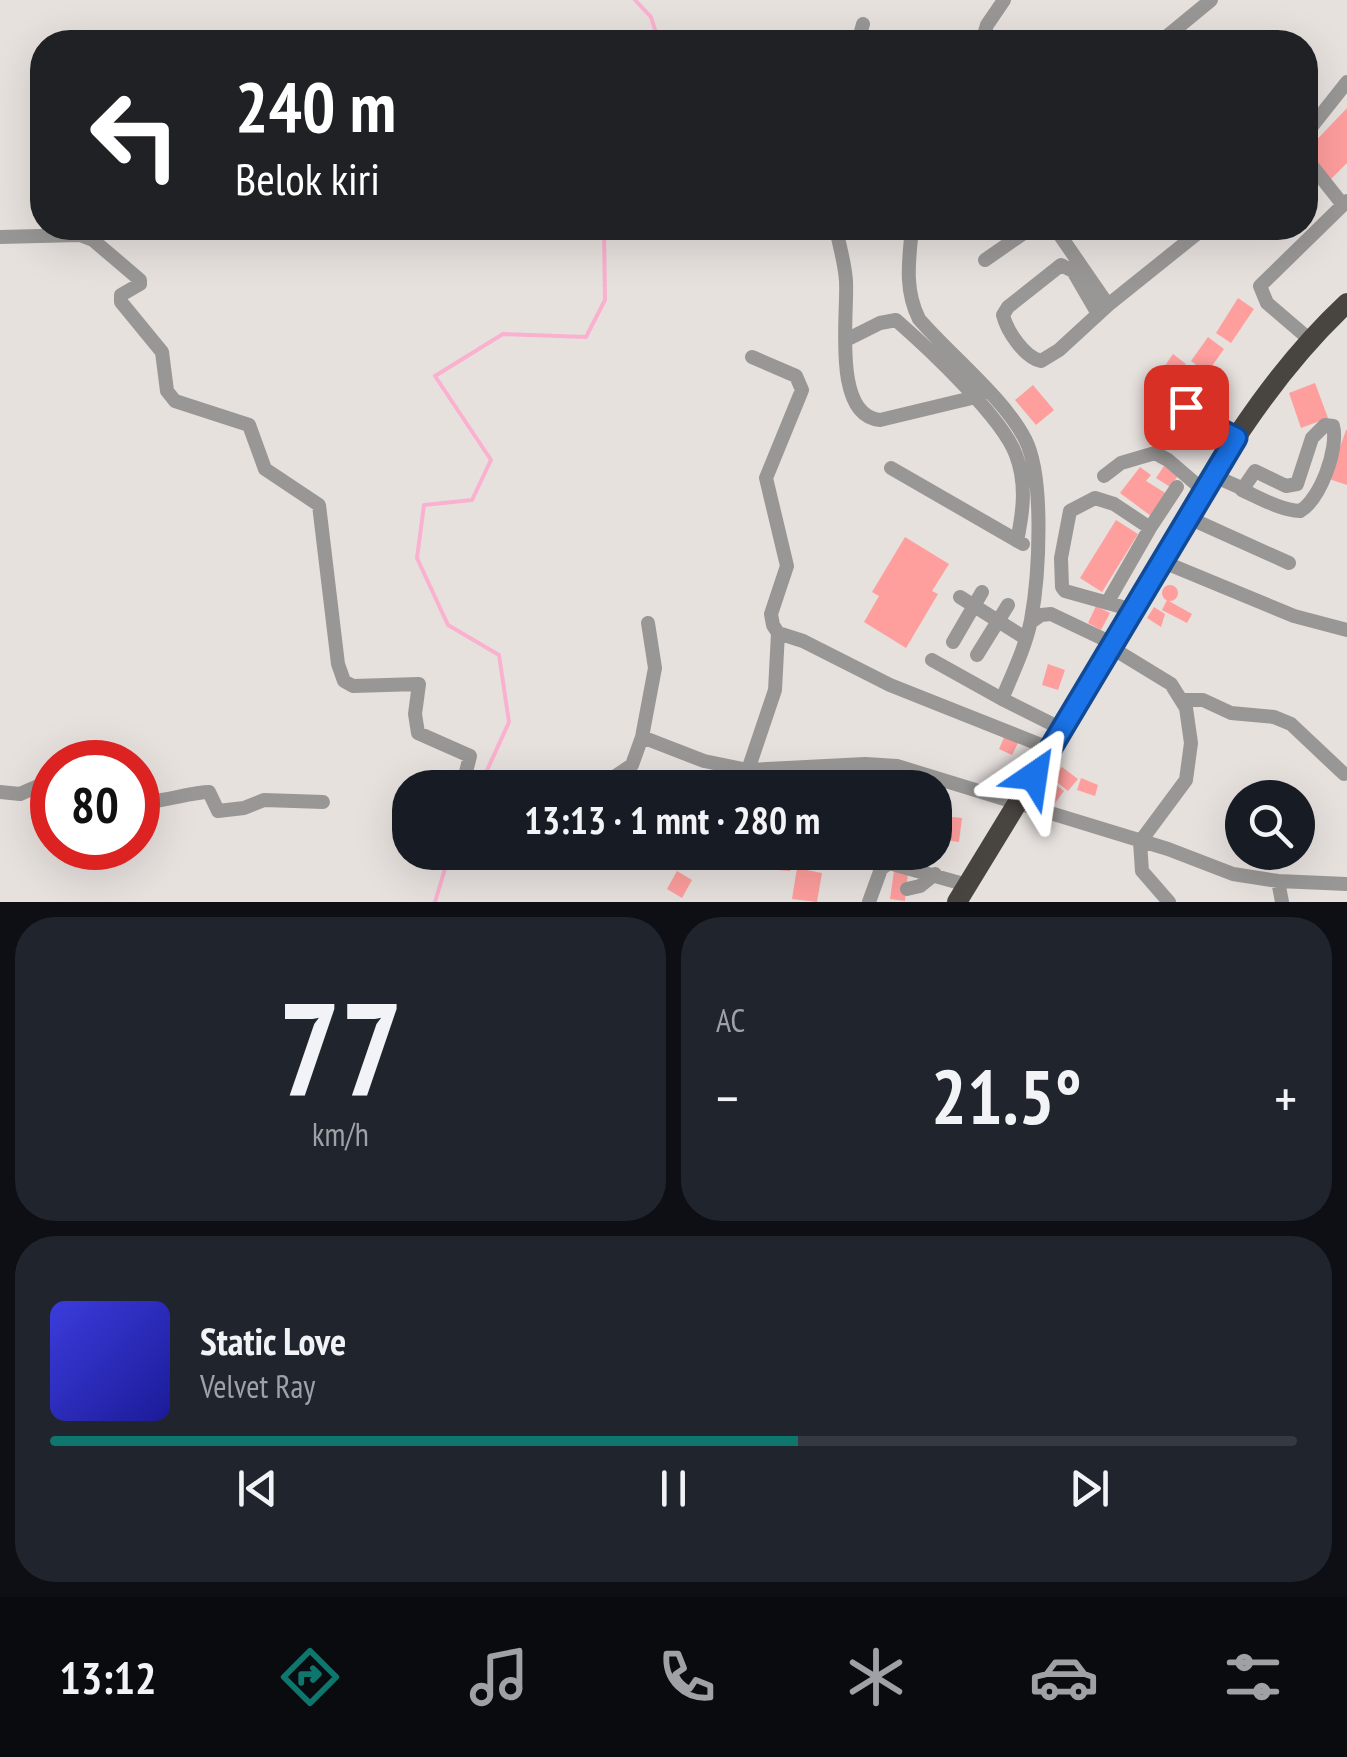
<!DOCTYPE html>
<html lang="id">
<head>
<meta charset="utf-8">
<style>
	body { margin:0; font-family:"PT Sans Narrow",sans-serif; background:#20242c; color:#f1f3f6; height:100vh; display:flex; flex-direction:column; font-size:38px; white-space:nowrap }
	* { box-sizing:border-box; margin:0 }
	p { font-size:32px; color:#9ea1a6 }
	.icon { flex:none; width:55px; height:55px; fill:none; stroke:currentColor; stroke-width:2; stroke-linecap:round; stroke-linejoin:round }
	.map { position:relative; height:902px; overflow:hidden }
	.drawer { display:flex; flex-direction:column; gap:15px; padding:15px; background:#0d0f14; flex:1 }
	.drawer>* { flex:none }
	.banner { position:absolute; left:30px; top:30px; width:1288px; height:210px; border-radius:40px; box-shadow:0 10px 40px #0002; background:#202124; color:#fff; overflow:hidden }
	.fabs { position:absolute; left:1225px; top:780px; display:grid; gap:20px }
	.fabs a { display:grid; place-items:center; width:90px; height:90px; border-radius:50%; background:#171b24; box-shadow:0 10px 40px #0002; font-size:50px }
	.speed { position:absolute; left:30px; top:740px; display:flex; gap:20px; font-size:50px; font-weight:700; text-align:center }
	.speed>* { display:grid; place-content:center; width:130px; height:130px; border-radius:50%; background:#171b24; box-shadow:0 10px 40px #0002; line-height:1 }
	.speed .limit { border:15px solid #d22; background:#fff; color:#111 }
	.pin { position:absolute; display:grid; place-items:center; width:85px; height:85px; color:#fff; margin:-42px; border-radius:20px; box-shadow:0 5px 15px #0006 }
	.me { position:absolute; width:110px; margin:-55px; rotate:32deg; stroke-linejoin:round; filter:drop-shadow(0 0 8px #0008) }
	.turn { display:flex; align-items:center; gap:35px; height:210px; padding:0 40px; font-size:45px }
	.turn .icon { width:130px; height:130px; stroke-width:2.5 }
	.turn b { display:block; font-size:70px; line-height:85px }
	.big { font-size:75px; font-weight:700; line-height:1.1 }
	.drawer .widget { flex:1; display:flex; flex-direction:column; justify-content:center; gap:15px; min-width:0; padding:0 35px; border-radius:40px; background:#20242c }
	.drawer .dial { align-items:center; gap:0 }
	.dial b { font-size:130px; line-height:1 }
	.song { display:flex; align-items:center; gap:30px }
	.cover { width:120px; height:120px; border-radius:15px; background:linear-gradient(135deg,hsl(240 70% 55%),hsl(240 70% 35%)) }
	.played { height:10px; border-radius:5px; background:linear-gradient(90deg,#0f766e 60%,#363941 60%) }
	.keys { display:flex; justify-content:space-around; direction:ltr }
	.heat { display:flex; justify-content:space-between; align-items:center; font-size:55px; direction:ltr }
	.drawer .tiles { flex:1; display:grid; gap:15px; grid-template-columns:1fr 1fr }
	.widget:last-child { grid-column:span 2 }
	.trip { position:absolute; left:392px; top:770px; width:560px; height:100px; border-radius:40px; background:#171b24; box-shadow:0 10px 40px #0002; font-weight:700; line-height:100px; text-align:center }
	.menu { display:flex; height:160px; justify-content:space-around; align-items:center; background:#090b0e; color:#9ea1a6 }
	.menu .icon { width:70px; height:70px }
	.menu .selected { color:#0f766e }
	.menu b { font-size:45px; color:#f1f3f6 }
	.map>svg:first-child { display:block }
</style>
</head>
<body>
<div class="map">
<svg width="1347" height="902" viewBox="0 0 1347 902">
	<rect width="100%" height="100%" fill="#e7e1de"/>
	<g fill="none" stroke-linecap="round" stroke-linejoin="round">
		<path stroke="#fab1cf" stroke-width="4" d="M635,0L651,17L659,42
			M479,788L509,722L499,655L448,625L417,558L424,505L472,500L491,460L435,376L503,334L586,337L605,300L604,228
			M435,902L450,852"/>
	</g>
	<path fill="#fe9e9d" d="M1347,108V163L1330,180L1305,152Z
		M1238,298L1254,309L1231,343L1216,333Z
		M1208,337L1224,349L1207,373L1191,361Z
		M1173,354L1186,364L1178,376L1164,367Z
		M1315,383L1328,418L1301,428L1289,393Z
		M1033,385L1054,410L1036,425L1015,400Z
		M1346,430H1347V485L1329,479Z
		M1164,466L1178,476L1170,487L1156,478Z
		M1140,467L1151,475L1146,481L1167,494L1151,516L1120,493Z
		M1116,520L1138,534L1102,592L1080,578Z
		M905,537L949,564L932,591L938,594L906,648L864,622L879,596L872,592Z
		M1162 593a8 8 0 1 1 16 0a8 8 0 1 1-16 0Z
		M1167,600L1192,614L1187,623L1162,610Z
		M1096,606L1110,613L1101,630L1088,623Z
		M1154,607L1165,614L1161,627L1147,618Z
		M1048,664L1065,670L1058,690L1042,685Z
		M1005,735L1019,741L1012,755L999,749Z
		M1062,767L1078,779L1068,791L1053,779Z
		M1081,778L1098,785L1095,796L1077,790Z
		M1051,781L1064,791L1055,803L1042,793Z
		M935,815L962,818L959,842L944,840L945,829L935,828Z
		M780,852H793L790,871L778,870Z
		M797,868L822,873L817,902L792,899Z
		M677,871L692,880L682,898L667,889Z
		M894,871L908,873L905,901L890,899Z"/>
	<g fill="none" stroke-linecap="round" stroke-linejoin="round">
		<path stroke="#999795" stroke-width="14" d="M858,42L863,24
			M982,42L987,25L1004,0
			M1160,42L1211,0
			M1305,135L1347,82
			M1305,157L1343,205
			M836,228C839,245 845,263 846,281C848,315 832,416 880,420L980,396
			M912,228C909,260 904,289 919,319C949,354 1005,399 1025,439C1045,477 1039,577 1031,620C1026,646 1012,675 1002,699L1062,729
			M1055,228L1108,305L1204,228
			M0,237L80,235L93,240L140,280V284L121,295V302L162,352L167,391L175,401L249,425L265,469L319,505L338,664L344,681L353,686L419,684L415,714L418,733L470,756L462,788
			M985,260L1031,228
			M1098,314L1073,271L1061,265L1008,307L1003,315C1007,331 1024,357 1041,361L1059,350L1108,305
			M1309,339L1267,303L1260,286L1347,201
			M846,340L880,323L896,320C928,348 1003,418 1016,455C1027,484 1023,512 1017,541
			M752,357L796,376L802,390L766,478L787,566L771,614L773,625L778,633L803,641L890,685L1051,749
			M1191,390L1185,399L1188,411L1236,439
			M891,468L1023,544
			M1212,475L1239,487L1242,490C1260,498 1280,510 1300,511C1320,500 1339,448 1333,426L1325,425L1312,438L1297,484L1286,486L1255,471L1242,490
			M1104,476L1121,463L1155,453L1168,460L1203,490
			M1187,517L1289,563
			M1150,528L1177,487
			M1161,561L1294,616L1347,630
			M960,597L1025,638
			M1107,603L1150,528L1114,504L1095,498L1070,511L1061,558L1062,587L1065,591L1133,610
			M1031,622L1041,615L1051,614L1114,644
			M953,642L982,592
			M1112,648L1171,684L1186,708L1191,743L1186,780L1140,842L1142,871L1169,902
			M977,655L1008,605
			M932,660L1002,699
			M1183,700H1203L1231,713L1274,717L1291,724L1344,774
			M642,737L704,761L748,770L775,690L778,633
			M608,788L617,775L632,765L642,737L655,668L648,623
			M738,788L748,770L865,764L897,766L1168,849L1233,874L1278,881L1347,884
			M0,792L20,794L52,780
			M138,800C153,806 188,792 209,792L218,811L244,808L264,800L323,802
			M1278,881L1282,902
			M907,889L920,886L935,874
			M869,902L881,869L889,863L967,885"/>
		<path stroke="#484541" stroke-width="20" d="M957,902C1008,817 1061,733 1112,648C1184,527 1243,400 1347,303"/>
	</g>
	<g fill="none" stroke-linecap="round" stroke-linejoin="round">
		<defs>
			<path id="route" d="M1034,776L1236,438L1194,416L1186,407"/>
		</defs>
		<use href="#route" stroke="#114b97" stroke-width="25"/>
		<use href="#route" stroke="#1a73e8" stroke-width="18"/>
	</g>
</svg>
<div class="fabs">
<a><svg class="icon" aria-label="search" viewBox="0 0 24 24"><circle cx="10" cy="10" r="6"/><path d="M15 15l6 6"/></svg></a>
</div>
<div class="speed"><div class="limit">80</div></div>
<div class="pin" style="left:1186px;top:407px;background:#d93025"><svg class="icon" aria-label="arrive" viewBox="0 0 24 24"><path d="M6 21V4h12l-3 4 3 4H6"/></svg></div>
<svg class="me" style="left:1034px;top:776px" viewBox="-20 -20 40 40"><path d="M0-17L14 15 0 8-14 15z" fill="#1a73e8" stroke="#fff" stroke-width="4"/></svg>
<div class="trip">13:13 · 1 mnt · 280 m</div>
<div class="banner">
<div class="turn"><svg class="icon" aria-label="left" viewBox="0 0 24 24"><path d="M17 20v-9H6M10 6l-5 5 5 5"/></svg><div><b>240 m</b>Belok kiri</div></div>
</div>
</div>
<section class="drawer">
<div class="tiles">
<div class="widget dial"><b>77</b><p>km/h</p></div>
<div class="widget"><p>AC</p>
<div class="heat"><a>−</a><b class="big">21.5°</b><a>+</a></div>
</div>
<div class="widget">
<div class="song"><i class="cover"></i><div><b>Static Love</b><p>Velvet Ray</p></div></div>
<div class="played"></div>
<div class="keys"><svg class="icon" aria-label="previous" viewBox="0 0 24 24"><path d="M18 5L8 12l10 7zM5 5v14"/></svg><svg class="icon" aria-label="pause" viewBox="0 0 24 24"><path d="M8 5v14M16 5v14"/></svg><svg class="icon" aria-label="next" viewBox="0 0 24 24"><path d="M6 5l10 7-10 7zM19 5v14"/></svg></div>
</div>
</div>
</section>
<nav class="menu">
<b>13:12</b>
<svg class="icon selected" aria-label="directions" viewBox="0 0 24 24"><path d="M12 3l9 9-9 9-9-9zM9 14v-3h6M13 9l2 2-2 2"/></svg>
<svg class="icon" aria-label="music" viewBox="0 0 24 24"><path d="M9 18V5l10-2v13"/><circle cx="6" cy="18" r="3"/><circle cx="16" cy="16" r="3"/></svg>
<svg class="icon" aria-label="phone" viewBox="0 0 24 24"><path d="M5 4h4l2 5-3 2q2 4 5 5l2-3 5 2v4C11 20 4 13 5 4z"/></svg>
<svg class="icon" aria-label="climate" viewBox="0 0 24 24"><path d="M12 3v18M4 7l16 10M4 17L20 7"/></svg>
<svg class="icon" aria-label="car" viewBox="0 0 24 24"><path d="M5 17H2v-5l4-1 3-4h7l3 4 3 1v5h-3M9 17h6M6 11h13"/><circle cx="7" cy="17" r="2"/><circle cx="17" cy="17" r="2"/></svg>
<svg class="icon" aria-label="filters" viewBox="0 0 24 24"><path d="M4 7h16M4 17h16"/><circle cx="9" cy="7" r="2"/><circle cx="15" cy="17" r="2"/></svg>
</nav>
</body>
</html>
